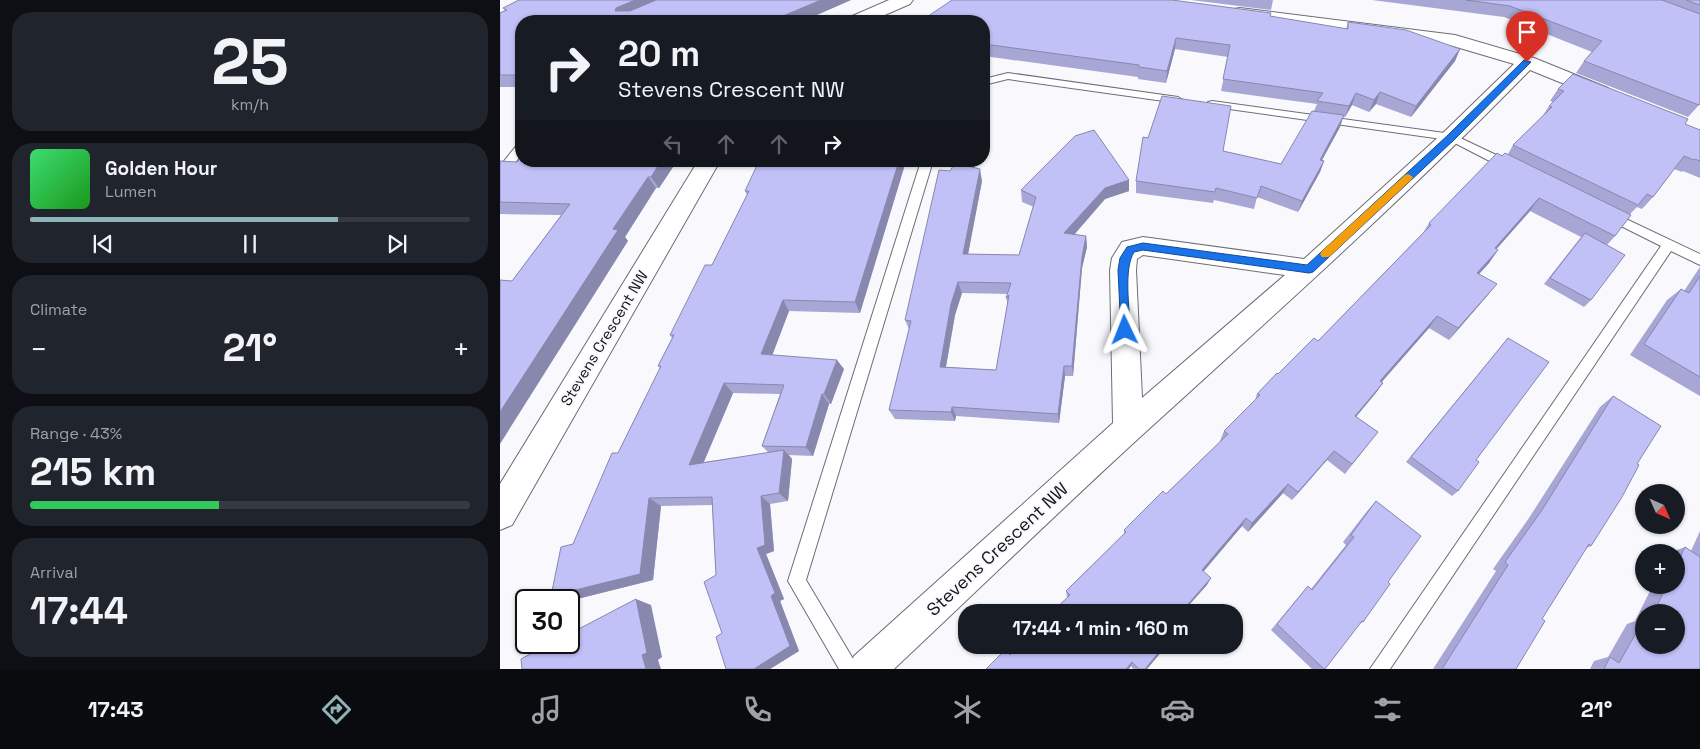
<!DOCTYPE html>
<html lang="en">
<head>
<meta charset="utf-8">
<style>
	body { margin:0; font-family:"Space Grotesk",sans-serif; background:#20242c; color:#f1f3f6; height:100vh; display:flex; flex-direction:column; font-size:19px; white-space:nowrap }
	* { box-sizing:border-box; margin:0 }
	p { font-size:16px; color:#9ea1a6 }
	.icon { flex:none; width:28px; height:28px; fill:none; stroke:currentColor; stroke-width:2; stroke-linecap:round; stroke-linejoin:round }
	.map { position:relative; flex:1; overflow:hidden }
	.side { display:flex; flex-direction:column; gap:12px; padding:12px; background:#0d0f14; width:500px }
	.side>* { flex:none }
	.hud { position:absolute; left:15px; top:15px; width:475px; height:152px; border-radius:20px; box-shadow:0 1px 4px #0004; background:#171b24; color:#f1f3f6; overflow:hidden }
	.needle { width:32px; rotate:135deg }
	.tools { position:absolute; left:1135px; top:484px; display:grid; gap:10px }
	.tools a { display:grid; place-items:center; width:50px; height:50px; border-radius:50%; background:#171b24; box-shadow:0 1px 4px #0004; font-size:25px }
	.speed { position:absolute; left:15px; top:589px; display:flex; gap:10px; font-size:25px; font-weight:700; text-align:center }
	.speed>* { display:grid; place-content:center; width:65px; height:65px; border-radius:50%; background:#171b24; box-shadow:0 1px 4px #0004; line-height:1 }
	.speed .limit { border:2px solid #111; border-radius:8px; background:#fff; color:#111 }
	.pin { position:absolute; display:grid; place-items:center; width:42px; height:42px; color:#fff; margin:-51px -21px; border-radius:50% 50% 50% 0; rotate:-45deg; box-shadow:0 0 5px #0007 }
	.pin .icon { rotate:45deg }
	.me { position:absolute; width:55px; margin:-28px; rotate:358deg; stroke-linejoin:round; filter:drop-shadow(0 0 4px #0008) }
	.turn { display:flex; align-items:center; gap:18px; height:105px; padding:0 20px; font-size:22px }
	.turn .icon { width:65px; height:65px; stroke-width:2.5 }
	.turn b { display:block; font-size:35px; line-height:42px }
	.lanes { display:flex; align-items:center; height:48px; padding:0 20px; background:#0003; justify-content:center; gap:25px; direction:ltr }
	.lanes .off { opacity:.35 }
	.big { font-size:38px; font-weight:700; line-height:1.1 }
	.side .tile { flex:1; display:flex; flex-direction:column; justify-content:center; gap:8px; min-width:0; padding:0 18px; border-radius:20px; background:#20242c }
	.side .dial { align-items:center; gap:0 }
	.dial b { font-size:65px; line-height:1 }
	.song { display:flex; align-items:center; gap:15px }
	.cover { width:60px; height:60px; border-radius:8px; background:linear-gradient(135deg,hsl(140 70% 55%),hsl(120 70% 35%)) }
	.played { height:5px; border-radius:2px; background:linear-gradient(90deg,#8db2b7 70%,#363941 70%) }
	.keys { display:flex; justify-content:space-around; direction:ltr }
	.heat { display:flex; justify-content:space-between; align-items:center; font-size:28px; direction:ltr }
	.charge { height:8px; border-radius:4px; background:linear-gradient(90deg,#34c759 43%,#363941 0) }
	.trip { position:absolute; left:458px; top:604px; width:285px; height:50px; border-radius:20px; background:#171b24; box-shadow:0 1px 4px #0004; font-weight:700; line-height:50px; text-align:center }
	.tab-bar { display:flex; height:80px; justify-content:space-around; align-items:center; background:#090b0e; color:#9ea1a6 }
	.tab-bar .icon { width:35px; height:35px }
	.tab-bar .selected { color:#8db2b7 }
	.tab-bar b { font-size:22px; color:#f1f3f6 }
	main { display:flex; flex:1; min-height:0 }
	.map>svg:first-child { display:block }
</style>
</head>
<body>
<main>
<section class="side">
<div class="tile dial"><b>25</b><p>km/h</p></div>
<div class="tile">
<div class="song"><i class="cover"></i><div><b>Golden Hour</b><p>Lumen</p></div></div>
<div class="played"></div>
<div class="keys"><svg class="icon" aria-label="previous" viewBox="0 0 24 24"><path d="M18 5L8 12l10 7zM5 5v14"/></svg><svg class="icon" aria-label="pause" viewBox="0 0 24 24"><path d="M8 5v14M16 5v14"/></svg><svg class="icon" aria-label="next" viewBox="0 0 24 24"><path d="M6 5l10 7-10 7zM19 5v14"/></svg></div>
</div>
<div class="tile"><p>Climate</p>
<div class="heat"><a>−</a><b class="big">21°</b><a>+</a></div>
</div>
<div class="tile"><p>Range · 43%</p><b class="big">215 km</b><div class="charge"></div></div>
<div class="tile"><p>Arrival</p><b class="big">17:44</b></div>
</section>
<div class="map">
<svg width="1200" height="669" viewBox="0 0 1200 669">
	<rect width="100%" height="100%" fill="#f8f8fd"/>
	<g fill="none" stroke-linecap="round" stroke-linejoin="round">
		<defs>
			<path id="lane" d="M508,73L678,97L683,100L678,103L508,79L484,85V79Z
				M712,101L952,134L1013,163L1015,166L1013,169H1005L949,140L708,106L707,104L708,102Z
				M21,144V155L4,177L0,178V166L17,145Z
				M421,161H433L306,580L359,669H339L288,581Z
				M1109,211L1200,254V265L1171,251L890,669H870L1161,246L1105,218L1103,215L1105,212Z"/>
			<path id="street" d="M389,0H413L410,4L371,21H347L350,17Z
				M740,8L955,35L1034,58L1108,88L1111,92L1108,96L1101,98L1094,96L1030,70C905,198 772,317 640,437C557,513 476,592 394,669H348L354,656L613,423L610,270L612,258L622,242L643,237L804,259L944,132L1014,64L953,46L734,17L731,13L734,9ZM643,255L785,275L642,398L636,270L637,259Z
				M198,161H220L12,525L0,530V484Z"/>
		</defs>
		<use href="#lane" stroke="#6d6d77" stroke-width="2"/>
		<use href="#street" stroke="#6d6d77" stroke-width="2"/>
		<use href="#lane" fill="#fff" fill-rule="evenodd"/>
		<use href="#street" fill="#fff" fill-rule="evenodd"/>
	</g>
	<path fill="#a7a6d4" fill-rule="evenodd" d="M19,0H351L303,21H21V87H0V13L5,10L3,8Z
		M691,0H773L771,10Z
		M872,0H1200V104L1188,117L1076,73L1084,61L1092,52L1004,17Z
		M770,16L846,29L848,22L960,49L955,61L911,117L876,104L869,112L852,105L845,117H843L840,127L822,160L824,161L820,172L798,212L757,197L754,209L714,200L713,203L636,193V181L723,151L781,164L814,111L817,104L721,91L728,57L675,49L666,83L638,79V77L484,56V21Z
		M1058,89L1185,124L1200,130V178L1183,171L1182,172L1174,169L1153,197L1142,209L1137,207L1130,214L1115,236L1107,245L1091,300L1084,307L1044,284L1081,237L1030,211L996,249L998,250L989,263L979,274L987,296L949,340L929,328L881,382L883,383L875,394L856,417L878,432L845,474L827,460L792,500L783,493L748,532L742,526L703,571L707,585L567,597L566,591L624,534V530L666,494L721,441H720L724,431L755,400L757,394L778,374L818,341L923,233L929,223L1002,156L1008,154L1013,145L1042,117L1049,106L1053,102L1050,101Z
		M0,161L17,162L177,161L159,188H156L125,237L128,241L12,281L61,215L0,214Z
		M406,161L360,313L289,311L272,355L344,369L331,404H329L313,456L289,455L292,459L288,501L270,504L274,551L266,554L284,599L280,601L299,651L270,669H226L216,575L212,505L161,506L153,580L69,601V600H62L51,596L73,544L160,368L158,366L172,338L170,335L212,265L247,195L245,191ZM233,393L280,394L262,446L269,453L204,462Z
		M629,180V191L605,199L574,235L586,236L587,247L582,268L573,376H565L559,423L456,416L455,421L395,419L389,410L409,329L405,320L482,181L468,254L519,255L534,207L522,202L521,190ZM462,293L508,294L506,298L508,304L496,370L446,367L455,315Z
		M1200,267V396L1130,355L1167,300L1181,289L1184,291Z
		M1008,338L958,491L952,496L906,462Z
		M1113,396L1137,464L1091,546L1086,548L1042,619L1016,669H933L996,571L993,569L1029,518L1100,407Z
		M876,501L888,582L863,622L859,624L825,669H812L771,630L802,593L808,586L811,589L846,545L843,542L868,510Z
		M1200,531V669H1090L1094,661L1108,657L1127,624L1135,621L1153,585H1176V552H1172L1185,547L1191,551ZM1144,612H1176L1144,645Z
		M520,645H667L647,669H633L631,666L510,655Z"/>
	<path fill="#8887ad" d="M135,0H170L123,19L115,11L116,8Z
		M321,0H351L303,21H271Z
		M676,38L675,49L666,83L667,71Z
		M960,49L955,61L911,117L916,106Z
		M880,92L876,104L869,112L874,100Z
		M856,93L852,105L845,117L849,106Z
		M844,115L840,127L816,171L820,160Z
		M161,161H177L159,188L151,177Z
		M399,161H406L360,313L355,302Z
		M824,161L820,172L798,212L802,201Z
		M480,169L482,181L466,265L463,254Z
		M148,177L156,188L125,237L128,241L0,444V412L113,229Z
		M629,180V191L605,199L565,245L564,233L605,188Z
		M1039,198L1030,211L986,261L995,248Z
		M586,236L587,247L582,268L573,376L572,366L582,257Z
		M998,250L989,263L969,285L977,273Z
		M458,282L462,293L455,315L444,377L440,367L451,304Z
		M997,284L987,296L949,340L958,328Z
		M283,300L289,311L269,364L261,354Z
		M937,316L929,328L873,392L880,381Z
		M337,360L344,369L331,404L324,394Z
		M564,366L565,376L559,423L558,414Z
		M224,383L233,393L199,473L189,465Z
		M883,383L875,394L848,426L855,416Z
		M322,394L329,404L313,456L306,447Z
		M452,407L456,416L455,421L451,412Z
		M284,450L292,459L288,501L279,493Z
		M834,451L827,460L792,500L798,492Z
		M788,484L783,493L748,532L752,523Z
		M261,496L270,504L274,551L266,554L284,599L280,601L299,651L270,669H254L271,596L257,548Z
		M149,498L161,506L153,580L69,601V600H62L51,596Z
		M746,518L742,526L699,577L702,570Z
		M711,578L707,585L683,612H681Z
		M136,599L151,605L162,657L158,660L161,669H146L142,655Z
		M665,645H667L647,669H645Z
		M632,662L631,666L629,669H626Z"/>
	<path fill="#c2c1f7" stroke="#8887ad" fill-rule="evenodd" d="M19,0H135L116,8L115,11H130L156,0H321L271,21H21V75H0V13L7,10L3,8Z
		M452,0H672L771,13L770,16L848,29V22L906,30L960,49L916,106L880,92L874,100L856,93L849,106L817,101L823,93L723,79L730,45L676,38L667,71L639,67V65L484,44V21H421Z
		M966,0H1162L1200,14V104L1199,105L1084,61L1102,41L1010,6Z
		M1186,0H1200V5Z
		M1073,74L1188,119L1185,124L1200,130V161L1195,159L1194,160L1184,156L1153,197L1147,194L1138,205L1013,145L1052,107L1049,106L1064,91L1058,89Z
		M662,96L731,106L723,151L781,164L812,111L844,115L820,160L824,161L802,201L761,186L757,198L716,188L715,192L636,181L643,137L648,138Z
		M594,130L629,180L605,188L564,233L586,236L582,257L572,366H564L558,414L452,407L451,412L389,410L411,321L405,320L439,170L450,171L455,163L480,169L463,254L519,255L536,197L521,190L575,136ZM458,282L511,283L506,298L509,295L496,370L440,367L451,304Z
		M997,153L1002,156L1005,153L1131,215L1115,236L1039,198L995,248L998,250L977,273L997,284L958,328L937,316L880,381L883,383L855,416L878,432L852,464L834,451L798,492L788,484L752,523L746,518L702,570L711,578L681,612H552L570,595L566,591L626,532L624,530L663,491L666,494L728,434L724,431L760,395L757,394L777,373L778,374L814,338L818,341L931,225L929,223Z
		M21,157V161H161L151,177H148L113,229L118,230L0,412V280L12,281L70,204L0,202V161L17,162Z
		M259,161H399L355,302L283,300L261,354L337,360L324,394H322L306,447L262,446L284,385L224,383L189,465L284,450L279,493L261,496L265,545L257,548L275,593L271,596L290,646L254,669H226L216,637L222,633L204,582L216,575L212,497L149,498L140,574L51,596L61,547L73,544L112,453H118L161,366H158L174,335H170L205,265H212L249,191H245Z
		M1085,233L1125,255L1091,300L1050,278Z
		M1200,276V377L1144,344L1181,289L1189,293Z
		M1008,338L1049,362L976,460L979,462L958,491L911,457Z
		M1113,396L1161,426L1137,464L1139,465L1122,497L1091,546L1089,544L1042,619L1045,621L1016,669H942L1008,565L1005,562L1042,510Z
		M876,501L921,536L888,582L890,584L863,622L862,621L825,669H824L777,624L808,586L812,590L854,537L851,535Z
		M1185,547L1200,557V669H1104L1110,657L1119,663L1144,619V645H1176V612H1154L1167,585H1176V566Z
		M136,599L147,653L142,655L146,669H22L21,659L52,642H69V634Z
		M520,645H665L645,669H639L632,662L626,669H486L506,649L510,655Z"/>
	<path fill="#1a73e8" stroke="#114b97" d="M1024,60L1031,62L955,139L813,272L809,273L643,250L634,252C623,270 630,309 630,330L625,334L621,333L618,270L620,258L627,247L643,243L807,265L948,135Z"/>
	<path fill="#f59e0b" d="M908,174L913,177L911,180L829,257H822L820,254L822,251L905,175Z"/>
	<g text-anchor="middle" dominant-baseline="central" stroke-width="4" stroke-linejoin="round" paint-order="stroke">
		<g font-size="15" fill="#151519" stroke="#f8f8fd">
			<text transform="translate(104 338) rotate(-59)">Stevens Crescent NW</text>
		</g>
		<g font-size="18" fill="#151519" stroke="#f8f8fd">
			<text transform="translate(497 549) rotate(-43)">Stevens Crescent NW</text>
		</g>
	</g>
</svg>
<div class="tools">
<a><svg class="needle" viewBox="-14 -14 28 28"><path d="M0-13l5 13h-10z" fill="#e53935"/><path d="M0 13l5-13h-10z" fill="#9ea1a6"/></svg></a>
<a>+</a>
<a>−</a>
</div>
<div class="speed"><div class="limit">30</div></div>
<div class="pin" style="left:1027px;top:62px;background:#d93025"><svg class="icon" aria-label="arrive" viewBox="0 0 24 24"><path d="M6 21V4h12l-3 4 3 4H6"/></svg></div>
<svg class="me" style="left:625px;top:330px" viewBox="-20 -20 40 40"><path d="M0-17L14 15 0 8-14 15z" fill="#1a73e8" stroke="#fff" stroke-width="4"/></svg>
<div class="trip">17:44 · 1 min · 160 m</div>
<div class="hud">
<div class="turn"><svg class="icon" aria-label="right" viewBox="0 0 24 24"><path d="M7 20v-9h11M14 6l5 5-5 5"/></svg><div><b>20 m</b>Stevens Crescent NW</div></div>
<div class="lanes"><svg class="icon off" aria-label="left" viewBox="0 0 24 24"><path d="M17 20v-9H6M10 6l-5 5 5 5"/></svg><svg class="icon off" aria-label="ahead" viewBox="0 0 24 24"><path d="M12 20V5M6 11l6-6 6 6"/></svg><svg class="icon off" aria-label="ahead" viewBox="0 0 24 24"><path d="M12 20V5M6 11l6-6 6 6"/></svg><svg class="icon" aria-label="right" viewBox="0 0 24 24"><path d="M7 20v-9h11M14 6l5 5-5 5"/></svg></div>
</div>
</div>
</main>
<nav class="tab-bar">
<b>17:43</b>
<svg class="icon selected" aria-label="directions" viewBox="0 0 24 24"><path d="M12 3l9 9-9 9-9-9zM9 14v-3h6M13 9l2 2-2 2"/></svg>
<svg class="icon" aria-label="music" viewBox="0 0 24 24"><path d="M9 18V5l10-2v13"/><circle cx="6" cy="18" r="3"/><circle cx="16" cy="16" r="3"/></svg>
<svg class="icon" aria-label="phone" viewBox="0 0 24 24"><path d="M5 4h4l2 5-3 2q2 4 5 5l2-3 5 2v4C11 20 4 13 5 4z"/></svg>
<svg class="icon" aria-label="climate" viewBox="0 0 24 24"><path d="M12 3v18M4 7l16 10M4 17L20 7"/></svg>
<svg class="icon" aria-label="car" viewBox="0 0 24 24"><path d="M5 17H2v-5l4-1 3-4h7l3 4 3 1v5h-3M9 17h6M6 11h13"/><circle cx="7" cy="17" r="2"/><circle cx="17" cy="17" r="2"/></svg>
<svg class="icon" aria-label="filters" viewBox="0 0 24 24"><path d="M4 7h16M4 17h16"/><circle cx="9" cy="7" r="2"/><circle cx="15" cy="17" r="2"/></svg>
<b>21°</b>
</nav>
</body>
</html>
